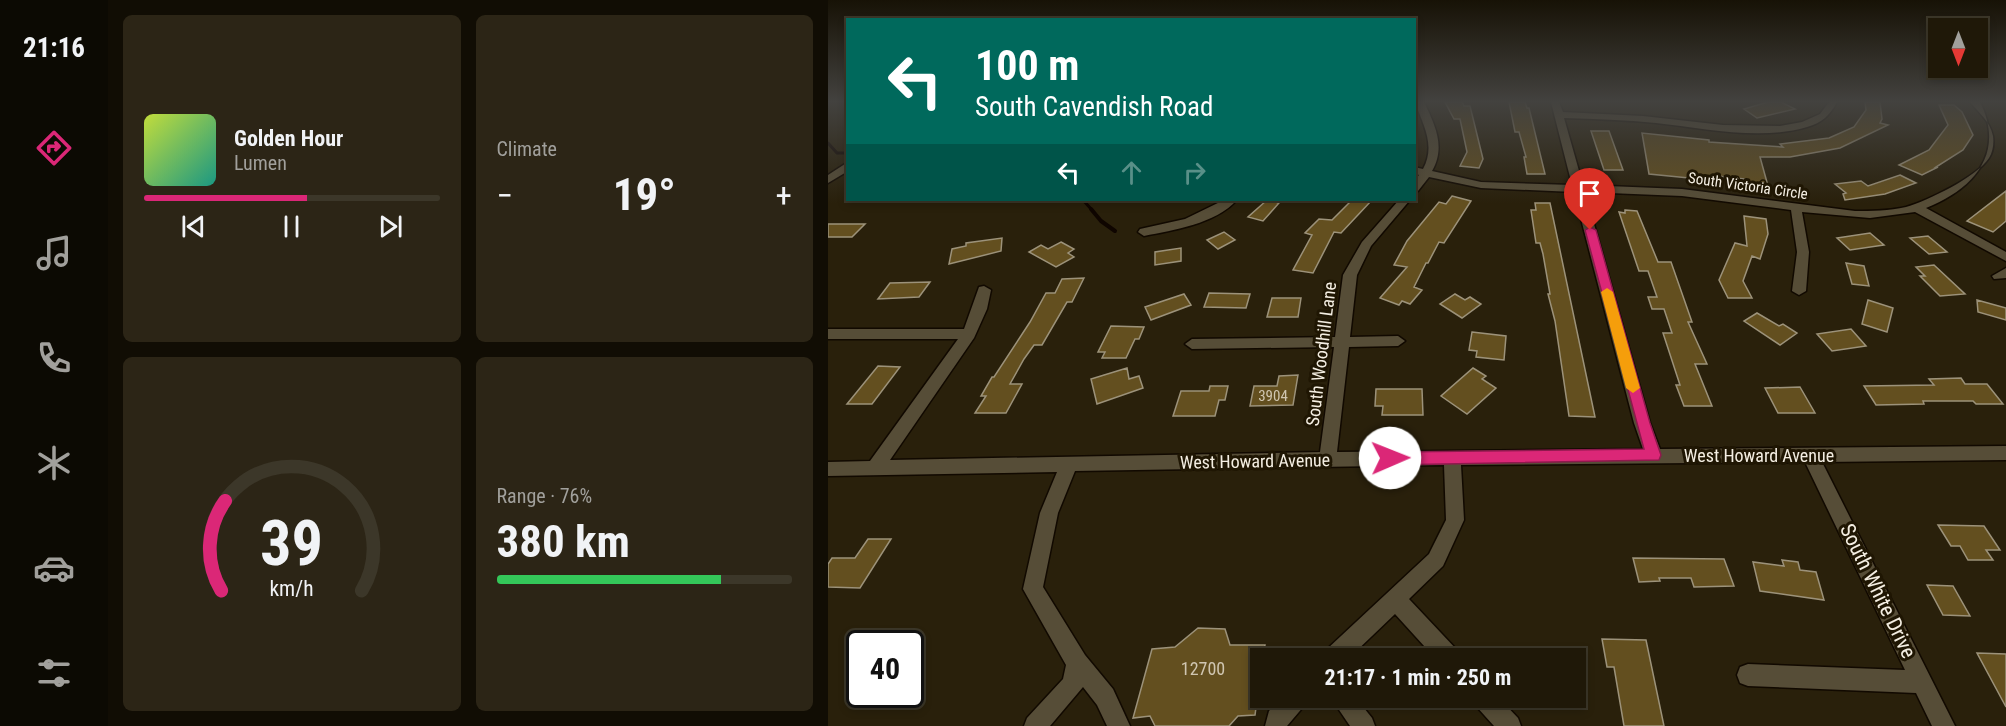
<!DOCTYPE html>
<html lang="en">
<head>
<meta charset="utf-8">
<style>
	body { margin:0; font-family:"Roboto Condensed",sans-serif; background:#2c2516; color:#f1f3f6; height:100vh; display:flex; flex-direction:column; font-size:22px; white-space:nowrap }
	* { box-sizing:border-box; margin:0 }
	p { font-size:20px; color:#a1a09c }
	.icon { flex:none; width:33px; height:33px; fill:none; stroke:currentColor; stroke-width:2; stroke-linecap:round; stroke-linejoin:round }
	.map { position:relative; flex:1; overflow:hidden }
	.panel { display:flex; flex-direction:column; gap:15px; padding:15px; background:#110d04; width:720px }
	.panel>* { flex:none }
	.hud { position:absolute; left:18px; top:18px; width:570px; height:183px; border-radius:0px; box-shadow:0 3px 9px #0003,0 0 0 2px #3c3729; background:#00695c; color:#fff; overflow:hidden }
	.needle { width:39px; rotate:180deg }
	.buttons { position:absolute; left:1100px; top:18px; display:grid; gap:12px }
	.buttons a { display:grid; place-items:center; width:60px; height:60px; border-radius:0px; background:#1f1808; box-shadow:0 3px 9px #0003,0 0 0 2px #3c3729; font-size:30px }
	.speed { position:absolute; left:18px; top:630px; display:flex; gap:12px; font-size:30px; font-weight:700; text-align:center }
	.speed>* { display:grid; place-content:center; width:78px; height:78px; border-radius:50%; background:#1f1808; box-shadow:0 3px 9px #0003,0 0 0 2px #3c3729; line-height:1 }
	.speed .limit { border:3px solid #111; border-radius:9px; background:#fff; color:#111 }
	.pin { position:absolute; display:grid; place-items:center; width:51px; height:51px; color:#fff; margin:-62px -26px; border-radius:50% 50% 50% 0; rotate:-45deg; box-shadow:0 0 6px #0007 }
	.pin .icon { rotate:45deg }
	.me { position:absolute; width:66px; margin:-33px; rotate:89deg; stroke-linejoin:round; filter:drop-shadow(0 0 4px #0008) }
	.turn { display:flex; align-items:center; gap:21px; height:126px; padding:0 30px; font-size:27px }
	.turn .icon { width:78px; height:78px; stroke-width:2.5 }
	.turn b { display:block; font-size:42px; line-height:51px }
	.lanes { display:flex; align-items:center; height:57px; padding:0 30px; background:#0003; justify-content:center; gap:30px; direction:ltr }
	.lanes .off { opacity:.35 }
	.big { font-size:45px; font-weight:700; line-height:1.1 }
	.panel .widget { flex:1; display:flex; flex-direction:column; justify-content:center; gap:9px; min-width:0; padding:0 21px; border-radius:9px; background:#2c2516 }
	.panel .dial { align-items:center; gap:0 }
	.dial svg { height:156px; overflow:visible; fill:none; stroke:#3c3729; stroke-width:7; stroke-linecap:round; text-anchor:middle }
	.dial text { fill:#f1f3f6; stroke:none }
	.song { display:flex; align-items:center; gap:18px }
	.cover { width:72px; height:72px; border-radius:9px; background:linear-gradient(135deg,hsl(70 70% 55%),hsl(170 70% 35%)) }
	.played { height:6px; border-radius:3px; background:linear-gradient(90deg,#db2777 55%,#3c3729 55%) }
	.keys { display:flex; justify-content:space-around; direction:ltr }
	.heat { display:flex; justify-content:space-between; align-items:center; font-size:33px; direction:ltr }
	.charge { height:9px; border-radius:4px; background:linear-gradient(90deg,#34c759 76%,#3c3729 0) }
	.panel .tiles { flex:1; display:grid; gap:15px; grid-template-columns:repeat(2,1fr) }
	.trip { position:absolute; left:422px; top:648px; width:336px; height:60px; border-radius:0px; background:#1f1808; box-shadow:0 3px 9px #0003,0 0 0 2px #3c3729; font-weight:700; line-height:60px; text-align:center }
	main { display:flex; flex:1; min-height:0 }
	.tabs { display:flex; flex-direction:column; width:108px; justify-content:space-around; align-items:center; background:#0c0a03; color:#a1a09c }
	.tabs .icon { width:42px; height:42px }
	.tabs .current { color:#db2777 }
	.tabs b { font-size:27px; color:#f1f3f6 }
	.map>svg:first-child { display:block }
</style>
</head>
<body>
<main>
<nav class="tabs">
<b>21:16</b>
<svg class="icon current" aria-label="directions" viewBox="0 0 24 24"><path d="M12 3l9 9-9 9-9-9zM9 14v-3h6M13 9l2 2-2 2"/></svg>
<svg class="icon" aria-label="music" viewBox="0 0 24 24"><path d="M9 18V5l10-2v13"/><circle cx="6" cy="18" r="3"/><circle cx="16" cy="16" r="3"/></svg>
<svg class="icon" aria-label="phone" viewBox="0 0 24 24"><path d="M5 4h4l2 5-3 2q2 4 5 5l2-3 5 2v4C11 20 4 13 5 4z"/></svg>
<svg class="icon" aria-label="climate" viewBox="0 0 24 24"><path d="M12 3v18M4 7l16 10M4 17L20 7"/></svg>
<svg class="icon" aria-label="car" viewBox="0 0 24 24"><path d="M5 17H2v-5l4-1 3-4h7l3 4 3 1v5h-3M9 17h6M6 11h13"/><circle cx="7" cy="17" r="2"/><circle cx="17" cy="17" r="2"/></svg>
<svg class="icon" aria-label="filters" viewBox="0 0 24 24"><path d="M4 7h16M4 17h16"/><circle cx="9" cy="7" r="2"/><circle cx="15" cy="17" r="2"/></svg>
</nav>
<section class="panel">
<div class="tiles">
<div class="widget">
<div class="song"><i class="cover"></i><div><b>Golden Hour</b><p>Lumen</p></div></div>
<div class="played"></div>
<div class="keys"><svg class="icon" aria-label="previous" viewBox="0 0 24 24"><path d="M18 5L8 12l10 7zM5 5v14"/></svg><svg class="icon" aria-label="pause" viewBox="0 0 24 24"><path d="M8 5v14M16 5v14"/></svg><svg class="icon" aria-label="next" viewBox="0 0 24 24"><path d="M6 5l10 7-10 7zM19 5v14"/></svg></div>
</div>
<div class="widget"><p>Climate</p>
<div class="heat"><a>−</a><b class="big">19°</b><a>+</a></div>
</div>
<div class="widget dial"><svg viewBox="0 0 100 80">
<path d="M14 69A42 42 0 1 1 86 69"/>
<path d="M14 69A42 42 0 0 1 16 23" stroke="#db2777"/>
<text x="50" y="56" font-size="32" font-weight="700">39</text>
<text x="50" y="72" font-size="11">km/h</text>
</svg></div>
<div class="widget"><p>Range · 76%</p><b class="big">380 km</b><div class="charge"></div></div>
</div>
</section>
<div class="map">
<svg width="1178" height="726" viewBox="0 0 1178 726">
	<rect width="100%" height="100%" fill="#29200b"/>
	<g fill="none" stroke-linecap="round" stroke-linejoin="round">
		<path stroke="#0f0500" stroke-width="3" d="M0,143L9,153H20
			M255,200L264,210"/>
		<path stroke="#0f0500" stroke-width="4" d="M263,209L273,221L287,231"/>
	</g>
	<path fill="#634f1f" stroke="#9c927a" stroke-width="1.5" d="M617,102H634L636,106H642L655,159L651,168L632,166L639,152L632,119H626Z
		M681,102H697L699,108H701L717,174H699L696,157H698L691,132H687Z
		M940,102H953L967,109L929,118L916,109Z
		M1037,102H1052L1054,119L1052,123L1060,125L1012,148L962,157H932L940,186L917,184L916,179L890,176L891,181L821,174L814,133L881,140V142L955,147L952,144L1001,138L1026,127L1038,110Z
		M1111,105H1126L1134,112L1145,135L1135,150L1108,167H1110L1094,175L1071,165L1101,150L1120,125Z
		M763,131H781L795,170H776Z
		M1072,175L1088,183L1057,194L1017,200L1015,194L1018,193L1007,184L1033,181L1040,186Z
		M1178,191V221L1165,232L1139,221Z
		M624,196L643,201L616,243L611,242L600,263H598L586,287L594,290L582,304L574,301L571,305L552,298L579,267L566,265L579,241L611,202L618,204Z
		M439,200L451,203L435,221L420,217Z
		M524,200H544L513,233L506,232L485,273L465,270L484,235L477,233L491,219L504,220Z
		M707,203H722L767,417L741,416L727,321L720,294H722L715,254L712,243H708L703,210H708Z
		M797,210L809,211L830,262H843L864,322H860L879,364H867L884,406H856L848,385H852L835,333H844L836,309H824L820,297H829L820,271H811L791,212L797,213Z
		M916,216L938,219L940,234L932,259L924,256L915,281L924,298H900L891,280L907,243L919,246Z
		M0,224H37L24,237H0Z
		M396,232L407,240L390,249L379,240Z
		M1042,233L1056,245L1022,250L1009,238Z
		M1100,236L1119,252L1101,254L1082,238Z
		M174,238L173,251L121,264L124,249L138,246V243Z
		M233,242L246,249L240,253L246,257L228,267L201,252L213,245L220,249Z
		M353,248V261L327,265V252Z
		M1018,263L1036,266L1041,286L1024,284Z
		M1106,265L1137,294L1112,296L1092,276H1097L1088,267Z
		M256,278L244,302H239L214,345H206L196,359L182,384H194L178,413H147L158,396H153L164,377H166L202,322L218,293H227L234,279Z
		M102,282L91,297L50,299L62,283Z
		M381,293L422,294L418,308L376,307Z
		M356,294L363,305L323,320L317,307Z
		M627,294L637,300L642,297L653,304L634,318L612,304Z
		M444,298H473L470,317H439Z
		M1040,300L1065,308L1059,332L1034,324Z
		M1149,300L1178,308V320L1150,312Z
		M929,313L951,326L955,324L969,333L952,345L916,321Z
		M283,326L316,327L311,339H307L298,358H274L277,352H270Z
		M1023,329L1038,346L1004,351L989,334Z
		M644,332L678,336L676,360L648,357L649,351L641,350Z
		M50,366L72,367L44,404H19Z
		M299,368L301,379L311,376L315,388L269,404L263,379Z
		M645,368L658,376L654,379L668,388L639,414L613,396Z
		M470,375L465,405L422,406L426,386H449L451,376Z
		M1133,378L1137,384H1159L1175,404H1148L1145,401H1095L1096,404L1048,405L1036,386L1106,385L1101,379Z
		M382,386H400L397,400H391L387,416H345L353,391H381Z
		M972,387L987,413H950L937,388Z
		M548,389H594L595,415H554L555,406H547Z
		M1110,525L1156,526L1172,550H1158L1165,560H1140L1132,546H1123Z
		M40,539H63L32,588L0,587V564L4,558H27Z
		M805,558L896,559L906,586L866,587L863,578H831L832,581L811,582Z
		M954,560L970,562L972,570L988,572L996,600L932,591L925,562L956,566Z
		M1099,585L1125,586L1142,616L1115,615Z
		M370,628L397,629L402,645H437L435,658H432V678L427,715L410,716L401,726H327L322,716L305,718L324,649L347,647Z
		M774,639L818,640L836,726H796L786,667H779Z
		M1149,653L1178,654V707Z"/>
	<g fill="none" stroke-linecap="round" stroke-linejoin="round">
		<defs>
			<path id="minor" d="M587,102H596C607,125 618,147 604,171L653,182L744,185L723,102H731L735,112L815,116L895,125L952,126L974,122L992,114L1001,102H1009C1002,115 994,123 979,127C932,141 876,128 828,123C798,120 767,119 736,118L755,185L854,189L1027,211C1044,211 1061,211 1078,207C1099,201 1149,177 1161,158C1165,152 1166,143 1165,136C1162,121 1151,113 1142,102H1152C1178,154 1145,189 1098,208L1178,252V261L1087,212L1042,218L974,212L981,252L978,291L971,295L964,291L969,252L963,210L854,196L757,192L822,423L832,449L1178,446V460L994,462L1127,726H1104L1088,693L920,686L912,683L909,675L912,667L920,664L1077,670L977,462L633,465L636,520L615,566L581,599L629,650L632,658H607L567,614L521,658H495L498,650L601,554L618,520L616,465L247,471L230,513L215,587L257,655L285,689L302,726H279L269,705L255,687L222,726H196L199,718L235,679L238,665L195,589L212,513L229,472L0,476V462L42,461L130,339H0V329H136L151,287L156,286L163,290L159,309L146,338L62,460L492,452L506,347L364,349L357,344L364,339L507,337L515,275L534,242L571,200H582L543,246L529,275L522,337L570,336L577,341L570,346L521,347L509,452L815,449L806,423L746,192L653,188L601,177L590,191L586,192V181L591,175L586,173V167L595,169C608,145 595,125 587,102Z
				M20,162V171L0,183V175Z
				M396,200H409C387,224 346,230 316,236L310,232L312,229L357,219Z
				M1178,268V278L1166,279L1164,276Z
				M453,698H479L476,706L459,726H437L441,711Z
				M503,698H528L544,718L547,726H522Z
				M645,698H671L690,718L693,726H666L648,706Z"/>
		</defs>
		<use href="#minor" stroke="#110900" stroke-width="3"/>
		<use href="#minor" fill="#564d37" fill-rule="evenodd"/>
	</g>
	<linearGradient id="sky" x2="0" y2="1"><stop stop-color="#171206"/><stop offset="0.5" stop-color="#43423f"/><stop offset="1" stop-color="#43423f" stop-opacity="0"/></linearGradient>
	<rect width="1178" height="203" fill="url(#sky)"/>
	<path fill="#db2777" stroke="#8e194d" stroke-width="1.5" d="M762,227L768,230L822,423L833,455L831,460L562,465L557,463L554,458L557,454L562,452L816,449L757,230Z"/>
	<path fill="#f59e0b" d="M779,288L785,292L812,388L805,393L798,388L773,292Z"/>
	<g text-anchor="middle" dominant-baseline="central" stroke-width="6" stroke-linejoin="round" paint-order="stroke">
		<g font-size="15" fill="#f4eee2" stroke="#1f1603">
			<text transform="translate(920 186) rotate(8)">South Victoria Circle</text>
		</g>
		<g font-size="15" fill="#d0c6b1">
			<text x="445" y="396">3904</text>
		</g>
		<g font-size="18" fill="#f4eee2" stroke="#1f1603">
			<text transform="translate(493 354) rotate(-83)">South Woodhill Lane</text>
			<text x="931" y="455">West Howard Avenue</text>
			<text transform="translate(427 461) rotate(-1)">West Howard Avenue</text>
		</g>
		<g font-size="18" fill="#d0c6b1">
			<text x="375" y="668">12700</text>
		</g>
		<g font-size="21" fill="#f4eee2" stroke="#1f1603">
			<text transform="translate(1050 591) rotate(64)">South White Drive</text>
		</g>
	</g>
</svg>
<div class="buttons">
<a><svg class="needle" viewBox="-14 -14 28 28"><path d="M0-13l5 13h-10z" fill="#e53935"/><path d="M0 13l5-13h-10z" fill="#a1a09c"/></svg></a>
</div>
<div class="speed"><div class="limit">40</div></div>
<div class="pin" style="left:762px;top:230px;background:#d93025"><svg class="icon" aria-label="arrive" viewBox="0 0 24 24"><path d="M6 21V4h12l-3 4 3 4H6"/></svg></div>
<svg class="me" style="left:562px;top:458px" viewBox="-20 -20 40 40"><circle r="19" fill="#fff"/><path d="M0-13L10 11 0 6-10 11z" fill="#db2777"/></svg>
<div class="trip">21:17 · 1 min · 250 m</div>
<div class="hud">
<div class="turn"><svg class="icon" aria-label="left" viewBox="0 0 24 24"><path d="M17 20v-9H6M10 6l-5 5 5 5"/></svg><div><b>100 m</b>South Cavendish Road</div></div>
<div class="lanes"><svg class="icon" aria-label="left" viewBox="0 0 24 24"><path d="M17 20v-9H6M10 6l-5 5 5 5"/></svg><svg class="icon off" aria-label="ahead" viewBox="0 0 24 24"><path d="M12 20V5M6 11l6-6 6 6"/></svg><svg class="icon off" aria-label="right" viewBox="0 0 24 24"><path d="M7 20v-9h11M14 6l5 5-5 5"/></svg></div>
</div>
</div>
</main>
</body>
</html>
